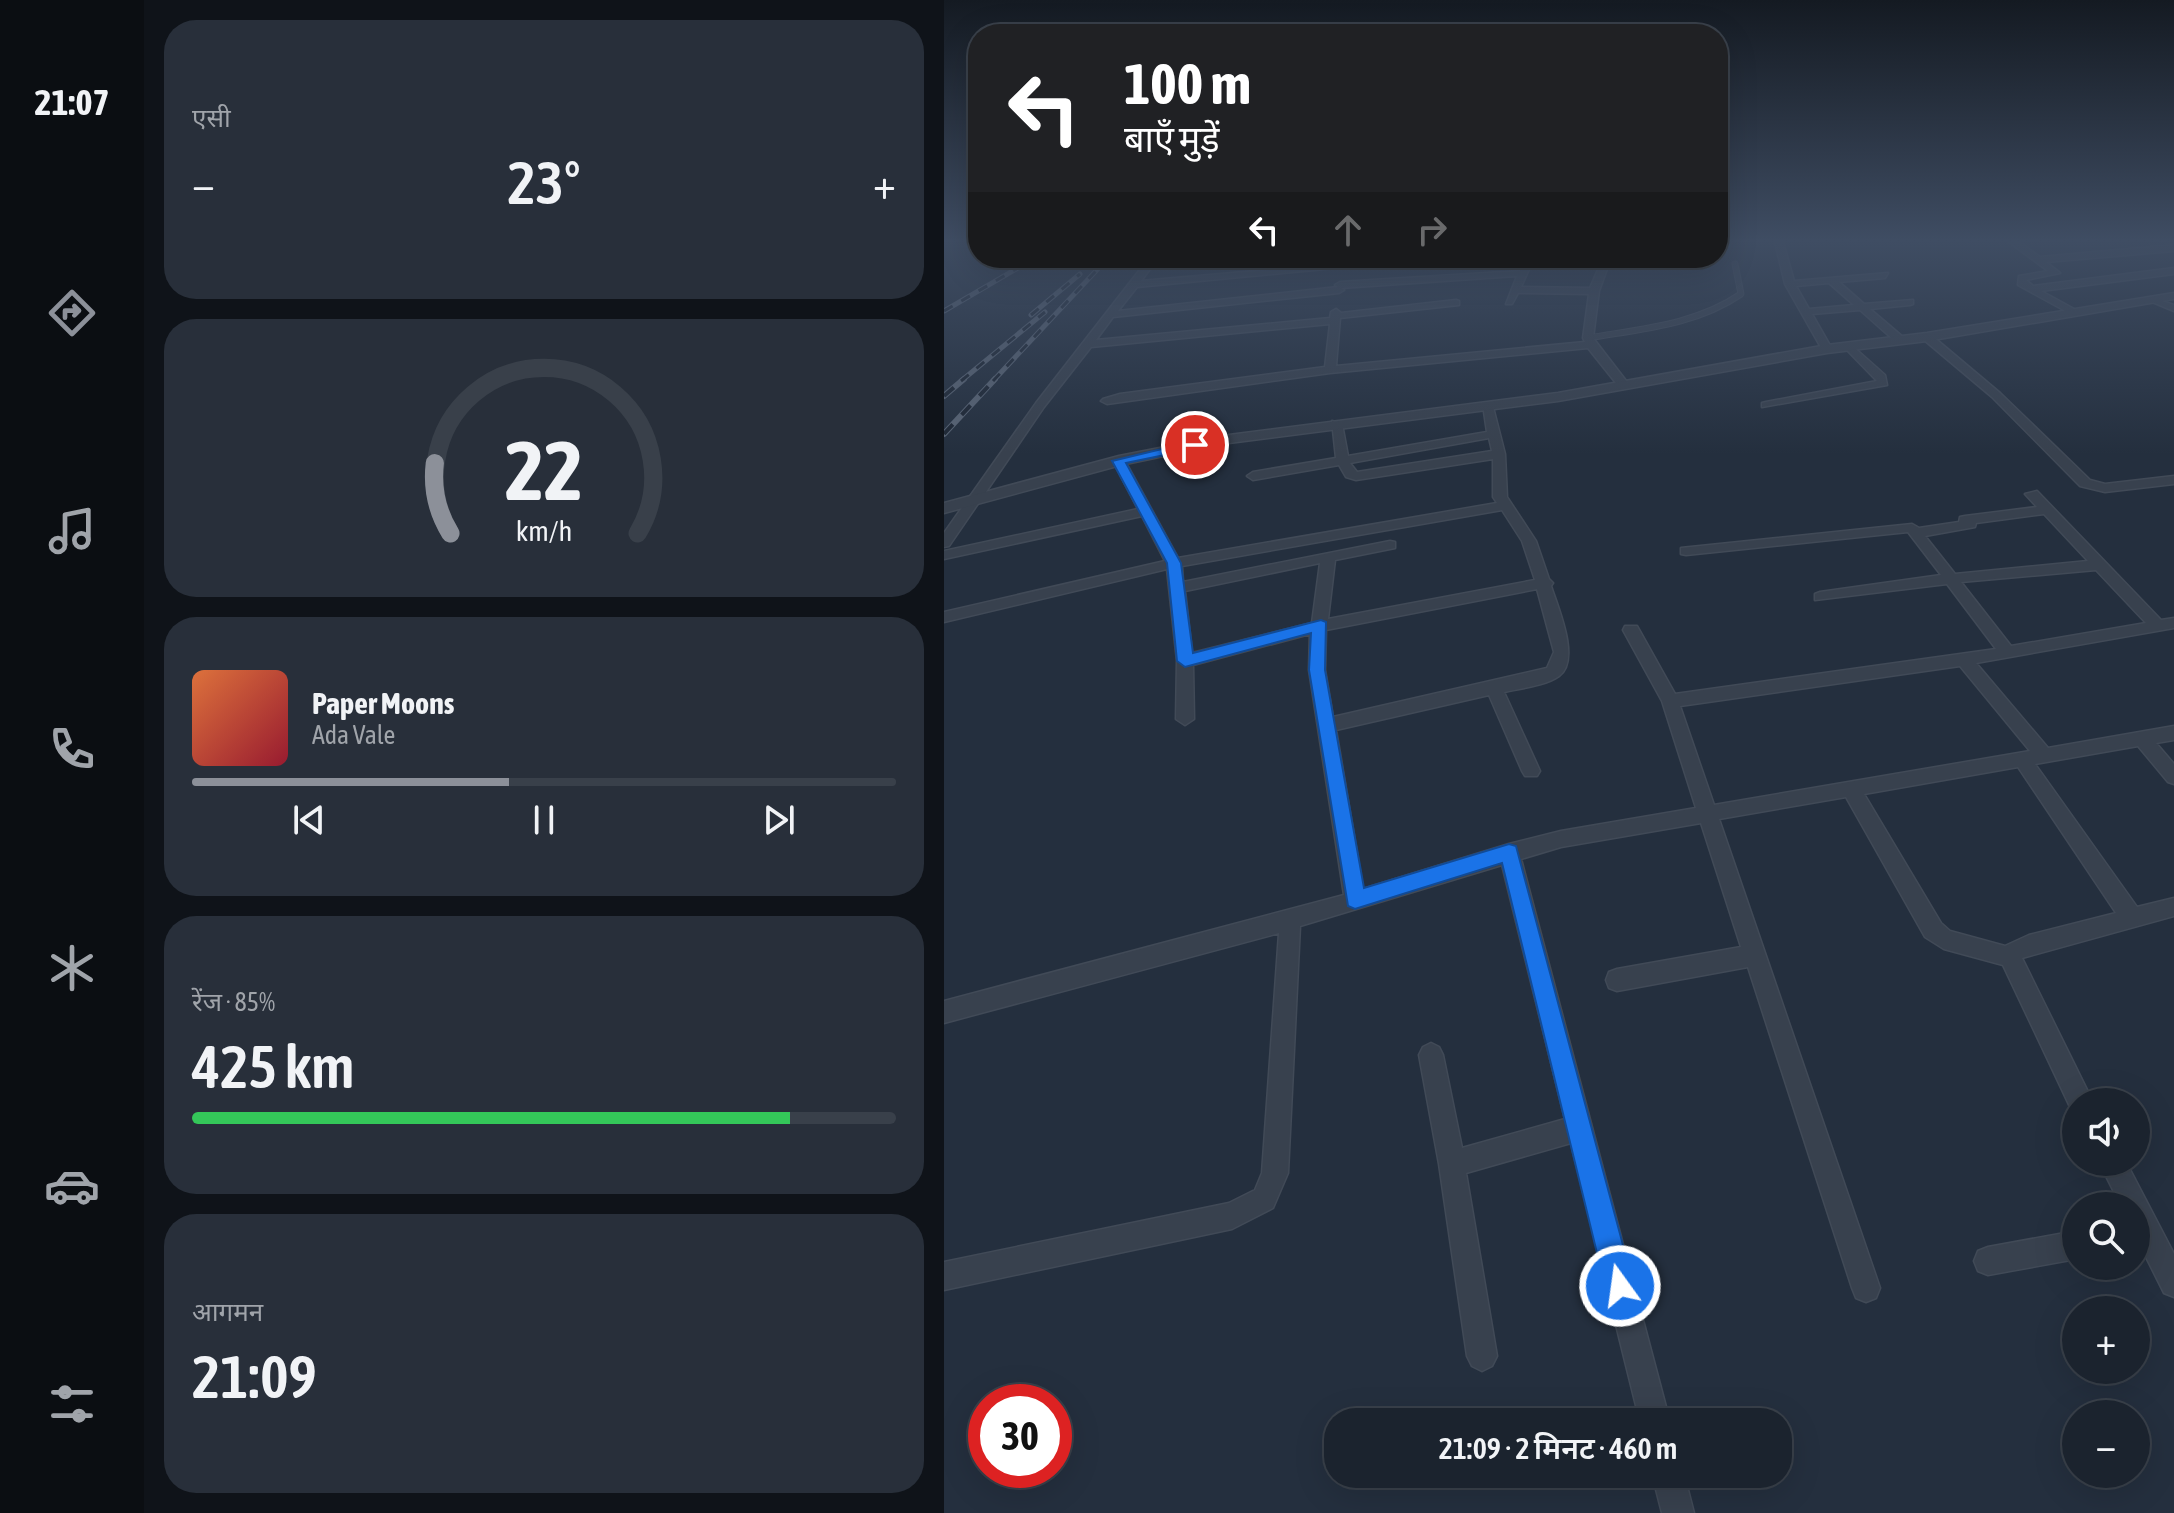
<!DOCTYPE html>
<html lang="hi">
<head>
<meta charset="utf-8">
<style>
	body { margin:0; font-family:"Asap Condensed","Noto Sans Devanagari",sans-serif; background:#282f3a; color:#f1f3f6; height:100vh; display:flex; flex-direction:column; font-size:30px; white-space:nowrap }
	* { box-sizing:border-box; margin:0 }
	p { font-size:26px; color:#a0a4aa }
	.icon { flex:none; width:44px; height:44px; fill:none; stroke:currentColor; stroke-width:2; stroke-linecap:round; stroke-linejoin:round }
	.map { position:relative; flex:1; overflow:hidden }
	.sheet { display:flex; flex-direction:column; gap:20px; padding:20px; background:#0f1319; width:800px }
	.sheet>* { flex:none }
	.top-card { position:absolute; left:24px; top:24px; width:760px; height:244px; border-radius:32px; box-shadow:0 8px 32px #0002,0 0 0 2px #39404a; background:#202124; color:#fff; overflow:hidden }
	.fabs { position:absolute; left:1118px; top:1088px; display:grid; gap:16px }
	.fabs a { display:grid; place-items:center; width:88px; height:88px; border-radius:50%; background:#1b232e; box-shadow:0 8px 32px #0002,0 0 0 2px #39404a; font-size:40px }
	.speed { position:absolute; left:24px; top:1384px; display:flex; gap:16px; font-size:40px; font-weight:700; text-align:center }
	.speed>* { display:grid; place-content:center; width:104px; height:104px; border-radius:50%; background:#1b232e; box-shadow:0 8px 32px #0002,0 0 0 2px #39404a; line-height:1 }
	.speed .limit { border:12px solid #d22; background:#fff; color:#111 }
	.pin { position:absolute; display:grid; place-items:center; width:68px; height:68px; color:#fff; margin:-34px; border:4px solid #fff; border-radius:50%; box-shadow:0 2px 8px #0007 }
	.me { position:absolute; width:88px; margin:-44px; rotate:346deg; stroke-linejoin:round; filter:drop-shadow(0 0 6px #0008) }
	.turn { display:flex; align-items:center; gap:28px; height:168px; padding:0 24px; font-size:36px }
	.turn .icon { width:104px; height:104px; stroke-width:2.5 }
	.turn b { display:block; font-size:56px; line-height:68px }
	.lanes { display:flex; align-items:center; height:76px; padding:0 24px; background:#0003; justify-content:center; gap:40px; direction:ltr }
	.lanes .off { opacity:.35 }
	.big { font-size:60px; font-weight:600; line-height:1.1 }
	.sheet .tile { flex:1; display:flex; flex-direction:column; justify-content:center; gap:12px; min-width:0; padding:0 28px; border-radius:32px; background:#282f3a }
	.sheet .dial { align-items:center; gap:0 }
	.dial svg { height:208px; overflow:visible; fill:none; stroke:#39404a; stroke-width:7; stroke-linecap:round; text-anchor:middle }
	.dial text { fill:#f1f3f6; stroke:none }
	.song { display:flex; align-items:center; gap:24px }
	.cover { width:96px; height:96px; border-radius:12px; background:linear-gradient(135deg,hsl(20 70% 55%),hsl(350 70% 35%)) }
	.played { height:8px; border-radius:4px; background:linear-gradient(90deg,#8c9099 45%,#39404a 45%) }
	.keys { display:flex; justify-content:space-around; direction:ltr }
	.heat { display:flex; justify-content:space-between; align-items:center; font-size:44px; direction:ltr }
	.charge { height:12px; border-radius:6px; background:linear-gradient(90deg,#34c759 85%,#39404a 0) }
	.trip { position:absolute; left:380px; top:1408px; width:468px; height:80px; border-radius:32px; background:#1b232e; box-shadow:0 8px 32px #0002,0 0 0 2px #39404a; font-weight:600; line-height:80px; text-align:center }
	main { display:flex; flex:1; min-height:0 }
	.tabs { display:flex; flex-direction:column; width:144px; justify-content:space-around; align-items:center; background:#0b0e12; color:#a0a4aa }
	.tabs .icon { width:56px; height:56px }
	.tabs .selected { color:#8c9099 }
	.tabs b { font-size:36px; color:#f1f3f6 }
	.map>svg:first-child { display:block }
</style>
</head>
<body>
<main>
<nav class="tabs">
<b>21:07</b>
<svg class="icon selected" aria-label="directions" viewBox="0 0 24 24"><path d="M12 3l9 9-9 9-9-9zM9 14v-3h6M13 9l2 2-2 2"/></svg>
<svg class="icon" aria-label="music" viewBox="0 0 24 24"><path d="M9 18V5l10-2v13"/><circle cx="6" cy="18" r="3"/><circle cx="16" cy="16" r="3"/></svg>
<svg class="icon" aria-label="phone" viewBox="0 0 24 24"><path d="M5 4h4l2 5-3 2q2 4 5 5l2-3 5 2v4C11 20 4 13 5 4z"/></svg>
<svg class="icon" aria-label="climate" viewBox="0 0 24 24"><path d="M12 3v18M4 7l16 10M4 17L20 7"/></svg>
<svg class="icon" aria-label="car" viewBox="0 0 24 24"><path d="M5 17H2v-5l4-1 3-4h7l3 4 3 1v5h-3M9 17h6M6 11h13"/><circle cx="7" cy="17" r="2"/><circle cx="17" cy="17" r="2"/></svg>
<svg class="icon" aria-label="filters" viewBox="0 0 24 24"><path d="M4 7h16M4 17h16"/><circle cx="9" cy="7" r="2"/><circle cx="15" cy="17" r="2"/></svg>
</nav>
<section class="sheet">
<div class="tile"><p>एसी</p>
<div class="heat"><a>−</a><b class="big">23°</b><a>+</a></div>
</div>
<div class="tile dial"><svg viewBox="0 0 100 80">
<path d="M14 69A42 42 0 1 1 86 69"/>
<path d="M14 69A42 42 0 0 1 8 42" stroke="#8c9099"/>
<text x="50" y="56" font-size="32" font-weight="700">22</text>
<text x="50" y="72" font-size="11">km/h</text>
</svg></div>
<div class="tile">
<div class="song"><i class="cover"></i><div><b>Paper Moons</b><p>Ada Vale</p></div></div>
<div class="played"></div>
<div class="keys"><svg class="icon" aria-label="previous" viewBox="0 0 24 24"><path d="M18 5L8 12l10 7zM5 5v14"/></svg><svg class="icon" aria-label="pause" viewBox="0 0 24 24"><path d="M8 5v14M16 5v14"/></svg><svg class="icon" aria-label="next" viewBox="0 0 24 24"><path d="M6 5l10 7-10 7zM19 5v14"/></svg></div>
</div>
<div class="tile"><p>रेंज · 85%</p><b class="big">425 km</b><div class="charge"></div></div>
<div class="tile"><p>आगमन</p><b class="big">21:09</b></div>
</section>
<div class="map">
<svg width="1230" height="1513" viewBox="0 0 1230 1513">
	<rect width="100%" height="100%" fill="#242f3e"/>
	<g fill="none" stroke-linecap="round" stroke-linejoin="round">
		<defs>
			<path id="service" d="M644,338C696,329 752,325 797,294L791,264"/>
			<path id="minor" d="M831,242H839L850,281L944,273L941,278L895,282L920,304L969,300V304L966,305L926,309L960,338V342H952L916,310L868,314L888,349L879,351L841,284ZM885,283L910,305L865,309L852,286Z
				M1065,242H1075L1096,257L1230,245V251L1102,262L1116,273L1082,280L1089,286L1230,268V274L1097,291L1130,309L1132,311L1127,314L1074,285L1075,276L1104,271Z
				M205,258H214L197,281L462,258H496L193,287L174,311L394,287L391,285L396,282L576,271L582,258H590L577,287L646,288L659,258H667L655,291L649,338L686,386L676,388L644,348L386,373L163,404L157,401L159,399L176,394L381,367L386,324L147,347L100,407L5,546L0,547V533L92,403ZM573,276L562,304H568L574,293L645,294L639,338L641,342L392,366L396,318L515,305V301L512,300L397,313L392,309L387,312L386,318L152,340L169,317L395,293L400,290L397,288Z
				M1206,297L1230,305V311L1206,301Z
				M979,335H987L1056,393L1146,480L1161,484L1230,476V484L1161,492L1136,486L1048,397L979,339Z
				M905,343L941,375L943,385L818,407V403L822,402L933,381L901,348L900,346Z
				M539,405L549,407L561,454L563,497L592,541L605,579L609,583L607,586C614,608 637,660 615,676C601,686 577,688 560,692L596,771L593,776H581L578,771L545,695L392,730L419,889L565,844L617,831L752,808L718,701L679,630L681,626H693L731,694L1052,649L1003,584L871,600V594L876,592L997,575L964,532L742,555L737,554V548L968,524L975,528L1015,522L1016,517L1021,516L1093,507L1081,494L1093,491L1217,620L1230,618V628L1032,663L1104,748L1230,726V740L1212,743L1230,764V784L1224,782L1194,746L1091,764L1193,907L1230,898V916L1078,958L1149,1102H1132V1112L1128,1111L1059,965L1000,949L981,937L902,797L775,819L936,1288L932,1298L922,1302L912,1298L908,1288L804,967L673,991L665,988L662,980L665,972L673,969L797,947L757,823L617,847L577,859L726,1422H696L627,1143L522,1173L553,1356L548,1366L538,1371L528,1366L523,1356L495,1164L475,1055L479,1047L487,1043L495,1047L499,1055L518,1148L621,1119L558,865L356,926L344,1173L329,1208L288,1229L0,1290V1262L285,1203L311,1190L318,1173L335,933L0,1023V1001L400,895L365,670L366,634L249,665L250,719L241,725L232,719L233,661L223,569L0,622V612L221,561L198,516L0,559V551L194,509L169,461L175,457L181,461L234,558L553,503L549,497V459L412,480L402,477L395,465L309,480L303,476L309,472L392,458L388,421L398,424L404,456L543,432ZM545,438L548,451L413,472L406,463ZM558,510L578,541L591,580L384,619L391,560L451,548V542L446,541L239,582L238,566ZM1100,514L1144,561L1011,574L981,536L1031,527L1032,523ZM376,563L368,623L248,653L241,591ZM1152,570L1202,623L1067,646L1017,582ZM593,589L610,652L603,668L389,717L381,670L382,630ZM1016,666L1086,751L770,805L736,706ZM1074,767L1172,913L1085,935L1061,946L1006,931L997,923L920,794Z
				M1155,1162H1182L1230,1254V1297L1220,1293L1192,1237V1206H1177Z
				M1132,1231V1259L1044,1275L1034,1271L1030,1261L1034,1251L1044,1247Z
				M708,1474H740L750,1513H718Z"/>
			<path id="tertiary" d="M1230,293V299L983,341L883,353L614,401L277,444L177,465L0,513V503L175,456L277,436L614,393L883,345L983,333Z"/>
		</defs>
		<use href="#service" stroke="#414a57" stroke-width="7"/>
		<use href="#minor" stroke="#414a57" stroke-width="3"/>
		<use href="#tertiary" stroke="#414a57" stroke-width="3"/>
		<use href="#service" stroke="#38414e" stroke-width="5"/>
		<use href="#minor" fill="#38414e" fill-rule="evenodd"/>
		<use href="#tertiary" fill="#38414e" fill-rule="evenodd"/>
		<defs>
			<path id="rail-far1" d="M0,311L91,258
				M87,315L136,274
				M17,381L101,312
				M49,381L164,258"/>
			<path id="rail" d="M0,396L20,379
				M0,434L51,379"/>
		</defs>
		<use href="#rail-far1" stroke="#5a6575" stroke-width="5"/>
		<use href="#rail" stroke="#5a6575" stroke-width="6"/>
		<use href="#rail-far1" stroke="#1d2633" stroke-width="3" stroke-dasharray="10" stroke-linecap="butt"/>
		<use href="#rail" stroke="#1d2633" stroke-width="4" stroke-dasharray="13" stroke-linecap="butt"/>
	</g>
	<linearGradient id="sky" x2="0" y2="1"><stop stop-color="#141a22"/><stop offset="0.53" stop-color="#3f4d63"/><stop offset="1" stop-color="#3f4d63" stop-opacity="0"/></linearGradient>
	<rect width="1230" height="454" fill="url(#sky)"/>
	<path fill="#1a73e8" stroke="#114b97" stroke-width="2" d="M251,441L257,445L255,448L182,463L237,563L249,653L377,620L382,622L381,670L420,888L565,844L572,846L690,1286L686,1296L676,1300L666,1296L661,1286L558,863L411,909L404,906L365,670L367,633L241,667L233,661L223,563L168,461Z"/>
</svg>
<div class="fabs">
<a><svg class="icon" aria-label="sound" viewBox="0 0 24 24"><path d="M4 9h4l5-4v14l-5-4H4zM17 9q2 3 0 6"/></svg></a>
<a><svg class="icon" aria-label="search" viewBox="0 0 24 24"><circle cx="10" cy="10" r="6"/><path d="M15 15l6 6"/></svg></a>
<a>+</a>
<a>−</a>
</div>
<div class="speed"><div class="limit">30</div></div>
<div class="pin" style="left:251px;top:445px;background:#d93025"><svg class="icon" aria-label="arrive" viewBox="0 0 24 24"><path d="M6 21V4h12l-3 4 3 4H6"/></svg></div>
<svg class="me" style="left:676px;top:1286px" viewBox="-20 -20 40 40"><circle r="17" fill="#1a73e8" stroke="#fff" stroke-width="3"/><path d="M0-11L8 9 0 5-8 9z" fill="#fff"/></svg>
<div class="trip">21:09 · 2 मिनट · 460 m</div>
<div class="top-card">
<div class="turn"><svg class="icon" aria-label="left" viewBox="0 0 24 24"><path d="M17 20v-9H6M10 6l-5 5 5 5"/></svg><div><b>100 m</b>बाएँ मुड़ें</div></div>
<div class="lanes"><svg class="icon" aria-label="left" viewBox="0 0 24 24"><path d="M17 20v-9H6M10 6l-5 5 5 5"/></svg><svg class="icon off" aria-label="ahead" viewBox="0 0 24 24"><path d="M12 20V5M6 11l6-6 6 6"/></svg><svg class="icon off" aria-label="right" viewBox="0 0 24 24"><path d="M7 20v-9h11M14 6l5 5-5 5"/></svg></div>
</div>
</div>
</main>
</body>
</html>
